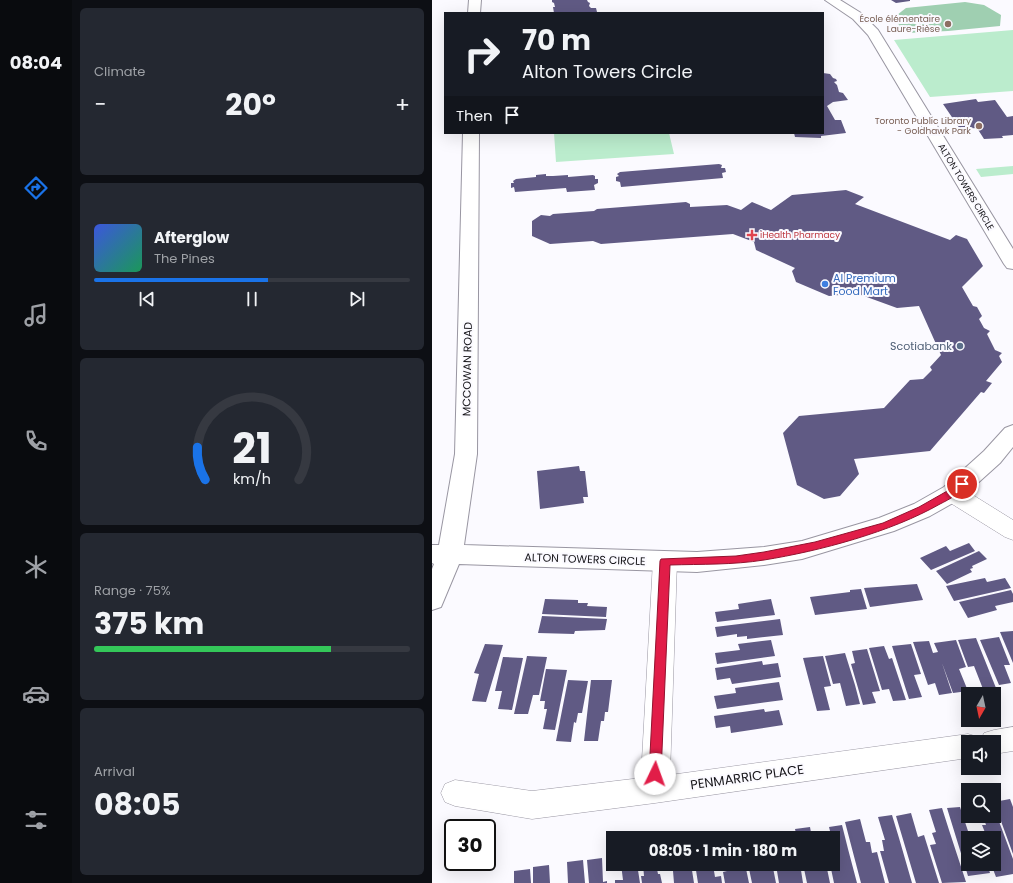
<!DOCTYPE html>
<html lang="en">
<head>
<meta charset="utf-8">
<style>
	body { margin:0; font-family:Poppins,sans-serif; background:#242831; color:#f1f3f6; height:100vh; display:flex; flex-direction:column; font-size:15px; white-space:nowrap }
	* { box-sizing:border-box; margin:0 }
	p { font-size:13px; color:#9ea1a6 }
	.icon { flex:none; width:22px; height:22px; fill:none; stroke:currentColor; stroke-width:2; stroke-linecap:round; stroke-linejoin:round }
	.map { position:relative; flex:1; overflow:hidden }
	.sheet { display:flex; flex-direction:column; gap:8px; padding:8px; background:#0d0f14; width:360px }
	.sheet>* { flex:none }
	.guide { position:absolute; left:12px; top:12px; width:380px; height:122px; border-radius:0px; box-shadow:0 4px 16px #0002; background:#171b24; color:#f1f3f6; overflow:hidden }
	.needle { width:26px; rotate:189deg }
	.buttons { position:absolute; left:529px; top:687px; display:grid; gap:8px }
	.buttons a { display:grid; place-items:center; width:40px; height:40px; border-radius:0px; background:#171b24; box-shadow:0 4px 16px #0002; font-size:20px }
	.speed { position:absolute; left:12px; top:819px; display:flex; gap:8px; font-size:20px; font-weight:700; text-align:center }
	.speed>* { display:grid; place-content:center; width:52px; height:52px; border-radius:50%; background:#171b24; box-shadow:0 4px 16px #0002; line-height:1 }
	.speed .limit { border:2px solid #111; border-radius:6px; background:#fff; color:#111 }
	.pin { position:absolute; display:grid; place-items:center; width:34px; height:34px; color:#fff; margin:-17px; border:2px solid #fff; border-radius:50%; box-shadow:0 1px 4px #0007 }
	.me { position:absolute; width:44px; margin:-22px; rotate:3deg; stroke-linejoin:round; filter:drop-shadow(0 0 3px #0008) }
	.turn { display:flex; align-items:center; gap:14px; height:84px; padding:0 12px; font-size:18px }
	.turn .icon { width:52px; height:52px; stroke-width:2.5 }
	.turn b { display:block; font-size:28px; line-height:34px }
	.then { display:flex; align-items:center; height:38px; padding:0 12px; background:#0003; gap:8px; font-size:15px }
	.big { font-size:30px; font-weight:700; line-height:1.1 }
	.sheet .tile { flex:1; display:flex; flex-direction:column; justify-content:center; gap:6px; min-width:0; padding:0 14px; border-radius:6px; background:#242831 }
	.sheet .dial { align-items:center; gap:0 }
	.dial svg { height:104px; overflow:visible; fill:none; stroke:#363941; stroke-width:7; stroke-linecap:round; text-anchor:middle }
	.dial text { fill:#f1f3f6; stroke:none }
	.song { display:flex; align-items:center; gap:12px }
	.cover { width:48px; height:48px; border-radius:6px; background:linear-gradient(135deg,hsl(230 70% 55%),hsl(150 70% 35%)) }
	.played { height:4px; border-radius:2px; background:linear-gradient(90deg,#1a73e8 55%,#363941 55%) }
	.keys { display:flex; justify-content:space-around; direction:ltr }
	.heat { display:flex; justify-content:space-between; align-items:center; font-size:22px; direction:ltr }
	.charge { height:6px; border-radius:3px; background:linear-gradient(90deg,#34c759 75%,#363941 0) }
	.trip { position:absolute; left:174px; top:831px; width:234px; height:40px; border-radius:0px; background:#171b24; box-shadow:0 4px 16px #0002; font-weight:700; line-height:40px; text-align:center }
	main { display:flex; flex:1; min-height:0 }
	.dock { display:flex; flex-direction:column; width:72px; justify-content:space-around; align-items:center; background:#090b0e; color:#9ea1a6 }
	.dock .icon { width:28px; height:28px }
	.dock .current { color:#1a73e8 }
	.dock b { font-size:18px; color:#f1f3f6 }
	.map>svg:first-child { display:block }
</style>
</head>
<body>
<main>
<nav class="dock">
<b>08:04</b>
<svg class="icon current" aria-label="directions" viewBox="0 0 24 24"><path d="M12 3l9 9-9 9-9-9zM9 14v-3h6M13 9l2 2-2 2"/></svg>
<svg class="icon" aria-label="music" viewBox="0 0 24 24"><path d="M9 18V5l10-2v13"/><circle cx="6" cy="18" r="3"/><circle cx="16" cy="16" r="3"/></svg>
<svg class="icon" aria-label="phone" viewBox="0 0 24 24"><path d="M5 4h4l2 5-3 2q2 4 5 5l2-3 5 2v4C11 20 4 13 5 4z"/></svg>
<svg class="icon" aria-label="climate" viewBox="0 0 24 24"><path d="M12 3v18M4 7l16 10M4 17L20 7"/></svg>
<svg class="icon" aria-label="car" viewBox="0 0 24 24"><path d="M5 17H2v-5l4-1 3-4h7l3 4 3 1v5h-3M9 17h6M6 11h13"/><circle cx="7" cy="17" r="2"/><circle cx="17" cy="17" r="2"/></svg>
<svg class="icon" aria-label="filters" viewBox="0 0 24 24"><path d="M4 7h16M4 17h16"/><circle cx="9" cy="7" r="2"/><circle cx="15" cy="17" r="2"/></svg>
</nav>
<section class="sheet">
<div class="tile"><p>Climate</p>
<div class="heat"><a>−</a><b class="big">20°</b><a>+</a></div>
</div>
<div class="tile">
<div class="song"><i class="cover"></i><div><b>Afterglow</b><p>The Pines</p></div></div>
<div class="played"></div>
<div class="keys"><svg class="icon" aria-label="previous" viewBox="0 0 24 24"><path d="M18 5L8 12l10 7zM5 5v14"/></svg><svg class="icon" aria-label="pause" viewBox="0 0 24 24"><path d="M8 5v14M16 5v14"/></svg><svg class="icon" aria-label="next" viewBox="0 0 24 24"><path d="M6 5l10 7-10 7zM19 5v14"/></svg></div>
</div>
<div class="tile dial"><svg viewBox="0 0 100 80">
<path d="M14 69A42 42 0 1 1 86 69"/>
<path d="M14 69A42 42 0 0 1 8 44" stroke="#1a73e8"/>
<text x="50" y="56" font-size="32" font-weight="700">21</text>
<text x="50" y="72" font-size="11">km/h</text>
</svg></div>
<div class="tile"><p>Range · 75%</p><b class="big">375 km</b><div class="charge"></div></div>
<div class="tile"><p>Arrival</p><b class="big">08:05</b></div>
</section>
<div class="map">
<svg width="581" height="883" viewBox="0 0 581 883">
	<rect width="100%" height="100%" fill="#fbfaff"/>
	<path fill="#bbeccd" d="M581,30V91L498,97L462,40Z
		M122,133H237L242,154L124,162Z
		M581,166V174L549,177L544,169Z"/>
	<path fill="#9fcfb1" d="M533,2L552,5L569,15L568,26L516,31L476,33L467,26L465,15L474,8Z"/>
	<path fill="#605a84" d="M120,0H155L156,2L158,3L157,6L159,8H164L165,12L122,13L121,7H123L122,3L120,2Z
		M459,0H478V1L464,3Z
		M391,73L398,74L401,78L404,79L405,81L402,82L405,85L407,92L411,93L416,100L401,102L395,106L403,120H409L414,133L389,136V138L363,137L362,133H391Z
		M544,99L546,102L563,100L575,117L581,116V135L570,136L571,138L552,139L545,128L528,129L511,104Z
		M287,164L290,165L289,168H293L294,172L290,173L291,178L189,187L188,182L184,181V177L187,176L185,174L188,172Z
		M114,174V176H121L136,175V177L161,175L163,176V179H166V183L162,185L163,190L135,192L134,188L83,192L82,187L79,188V183H82L81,181L84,179L104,177V175Z
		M414,190L432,197L423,204L518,240L524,235L535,239L551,266L530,287L541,306L545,307L550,316L547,319L552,328L558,331L555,334L563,350L570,353L567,356L570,362L554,381L560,383L552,393L549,392L498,451L422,459L427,474L408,496L392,499L365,485L351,433L367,416L452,408L478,380L491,379L500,370L498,367L509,355L487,306L465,308L421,292L418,294L397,296L364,282L360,271L363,268L324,250L322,242L301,234L169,244L161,241L118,244L100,236V221L109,215L118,216L121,214L162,211L165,209L254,202L258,204V207L295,205L309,210L320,202L339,210L360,195Z
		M147,466L148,471H153L156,497H151L152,503L108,509L105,471Z
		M537,543L543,551L499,570L488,558L514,546L518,551Z
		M547,551L555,559L540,566L541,568L538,569L540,572L515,584L504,571Z
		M553,578L555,582L573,578L579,588L522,601L514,586Z
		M485,584L491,600L438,607L432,588Z
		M429,589L435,609L383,615L378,597L418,592V590Z
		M579,590L581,594V602L563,606L565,610L536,618L527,602Z
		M113,599L146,600V603H156L155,606L175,607L174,617L110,614Z
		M339,599L343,615L285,622L283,612L307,609L306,604Z
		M110,616L154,618L175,619L173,630L143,631L142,634L106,633Z
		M348,619L351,635L315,639V636L305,637V634L285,637L283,627Z
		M581,631V663L568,632Z
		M567,637L578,665H572L579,683L567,685L548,640Z
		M544,638L564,688L551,689L542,666L536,667L526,640Z
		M339,640L343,656L285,664L283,653L308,650L306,644Z
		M524,640L534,667L527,669L536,691L521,693L510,663L520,693L507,695L503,683L496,685L481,642L497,641L501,653L506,652L502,643Z
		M53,644L71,645L54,702L40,701L47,674L42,673Z
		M479,644L489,674L482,675L490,697L477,699L460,646Z
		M452,646L457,659L460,658L474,700L461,701L457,689L450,690L437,648Z
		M435,649L448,691L440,692L444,703L431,705L419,664L423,663L420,651Z
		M413,653L423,685L428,704L414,706L408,683L401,684L393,656Z
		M95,656L115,657L107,695H101L96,714H82Z
		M391,656L399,686L392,687L398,710L385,711L371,658Z
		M71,657L91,658L80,710L66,709L70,691H63Z
		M330,661L331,665L346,663L349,677L300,684L298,678L285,680L283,668Z
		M114,669L135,670L123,730L111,729L115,709H112L113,701H108Z
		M136,680L156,681L150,713H146L144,723L142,722L139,742L124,741Z
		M159,680H180L176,712H173L172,721H169L166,741H152Z
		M347,682L351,700L285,709L282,696L304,693L303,688Z
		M332,709L333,712L347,710L351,725L299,733L298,726L284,728L282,716Z
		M578,799L581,807V854L562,802Z
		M528,807L537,834L545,833L546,838H536V864H555L558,873L536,876L515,808Z
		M510,808L517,830L534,882L510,883L498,845L504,844L500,833L504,832L497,810Z
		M562,808L581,859V874L564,877L559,864H562V838H550V836L554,835L550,825H554L551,816H562Z
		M479,813L486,837L492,835L507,883H484L464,816Z
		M460,815L467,838L480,883H457L448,851H452L450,840H453L446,817Z
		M428,819L434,842H438L440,853L445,852L453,883H429L413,822Z
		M410,825L416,849L425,883H402L398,864H401V851H403L397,827Z
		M378,827L380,838H365L363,829Z
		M361,832L363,838H347L346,834Z
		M170,858L171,882L175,881V883H157L155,860Z
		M151,860L153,883H136L135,862Z
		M189,864H205L208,883H183V880H191Z
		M211,864H224L226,874H228L230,883H210L209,876H212Z
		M245,864H259L262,883H242L241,871H246Z
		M263,864L281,865L283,877L289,876L290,883H266Z
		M299,864H313L317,883H293L291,872L295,871L294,867L299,866Z
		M316,864H335L336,869L341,868L344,883H320Z
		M349,864H368L371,883H347L344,865Z
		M371,864H394L398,883H375Z
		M117,865L118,883H101V867Z
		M98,869L99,883H82V871Z"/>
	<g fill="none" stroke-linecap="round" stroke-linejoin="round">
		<defs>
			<path id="street" d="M520,485L528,487L581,520V540L573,537L512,499L509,493L512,487Z
				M233,552L241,555L245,561L238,775L536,734L546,737L548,742H536V758L223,803L100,819L23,806L13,802L9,793L13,784L23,780L100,791L209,778L221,561L225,555Z
				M581,727V751L562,754V742H548L552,733L562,730Z"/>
			<path id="secondary" d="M37,0H49L48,13H36Z
				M393,0H408L429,13L446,30L581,249V269L575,268L572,264L436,35L421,19Z
				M31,133H47L45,454L32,545L265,552L332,547L370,541L447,518L482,504L512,487L552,451L573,428L581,425V447L568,463L528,499L498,516L462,531L370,559L332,565L265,572L27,564L9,607L0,610V569L2,564L0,563V545H7L23,454Z"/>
		</defs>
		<use href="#street" stroke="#9996a2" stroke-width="1"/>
		<use href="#secondary" stroke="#9996a2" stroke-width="2"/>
		<use href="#street" fill="#fff" fill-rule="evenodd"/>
		<use href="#secondary" fill="#fff" fill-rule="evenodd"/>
	</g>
	<path fill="#e11d48" stroke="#92132f" d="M530,480L535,484C529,493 518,499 508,504C459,532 388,551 332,560C301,565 269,564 238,565L229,774L228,778L223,780L219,778L217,774L228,561L229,559L304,556L332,552L383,542L451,523L487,507L517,490Z"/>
	<g fill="#8d6e63" stroke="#fbfaff" stroke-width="1.5">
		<circle cx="516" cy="24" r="4"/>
		<circle cx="547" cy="126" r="4"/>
	</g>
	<path fill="#e0444e" stroke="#fbfaff" stroke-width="1.5" d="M318 229h4v4h4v4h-4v4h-4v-4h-4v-4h4z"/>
	<circle fill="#3f7fe0" stroke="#fbfaff" stroke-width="1.5" cx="393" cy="284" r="4"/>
	<circle fill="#5c6f8a" stroke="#fbfaff" stroke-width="1.5" cx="528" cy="346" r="4"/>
	<g text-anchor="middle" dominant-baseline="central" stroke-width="4" stroke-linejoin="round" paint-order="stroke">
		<g font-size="9" fill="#785e54" stroke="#fbfaff" text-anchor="end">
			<text x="508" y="19">École élémentaire<tspan x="508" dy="10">Laure-Rièse</tspan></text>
			<text x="539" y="121">Toronto Public Library<tspan x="539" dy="10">- Goldhawk Park</tspan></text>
		</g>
		<g font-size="9" fill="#17161a" stroke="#fbfaff">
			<text transform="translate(534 187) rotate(59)">ALTON TOWERS CIRCLE</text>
		</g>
		<g font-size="9" fill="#be3a42" stroke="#fbfaff" text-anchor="start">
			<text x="328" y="235">iHealth Pharmacy</text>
		</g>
		<g font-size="11" fill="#366cbe" stroke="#fbfaff" text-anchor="start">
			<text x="401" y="278">AI Premium<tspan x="401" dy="13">Food Mart</tspan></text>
		</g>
		<g font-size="11" fill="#4e5e75" stroke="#fbfaff" text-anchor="end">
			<text x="520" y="346">Scotiabank</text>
		</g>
		<g font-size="11" fill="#17161a" stroke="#fbfaff">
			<text transform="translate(35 369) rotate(-89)">MCCOWAN ROAD</text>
			<text transform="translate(153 559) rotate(2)">ALTON TOWERS CIRCLE</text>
		</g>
		<g font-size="13" fill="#17161a" stroke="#fbfaff">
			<text transform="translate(315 777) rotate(-8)">PENMARRIC PLACE</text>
		</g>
	</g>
</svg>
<div class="buttons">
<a><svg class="needle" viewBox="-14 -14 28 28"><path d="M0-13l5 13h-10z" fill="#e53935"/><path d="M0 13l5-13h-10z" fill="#9ea1a6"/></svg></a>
<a><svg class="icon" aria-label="sound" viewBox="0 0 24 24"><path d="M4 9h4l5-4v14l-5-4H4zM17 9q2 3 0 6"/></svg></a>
<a><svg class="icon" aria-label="search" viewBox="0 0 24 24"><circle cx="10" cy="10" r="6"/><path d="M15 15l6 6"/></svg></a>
<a><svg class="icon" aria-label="layers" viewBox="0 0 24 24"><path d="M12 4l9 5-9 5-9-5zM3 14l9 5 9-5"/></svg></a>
</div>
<div class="speed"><div class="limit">30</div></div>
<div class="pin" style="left:530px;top:484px;background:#d93025"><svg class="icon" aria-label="arrive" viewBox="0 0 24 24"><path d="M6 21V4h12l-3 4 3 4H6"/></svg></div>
<svg class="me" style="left:223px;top:774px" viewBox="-20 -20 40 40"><circle r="19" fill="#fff"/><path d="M0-13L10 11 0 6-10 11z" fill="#e11d48"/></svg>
<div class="trip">08:05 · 1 min · 180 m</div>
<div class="guide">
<div class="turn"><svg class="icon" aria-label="right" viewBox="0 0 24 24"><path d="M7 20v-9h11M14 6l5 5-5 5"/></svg><div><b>70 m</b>Alton Towers Circle</div></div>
<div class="then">Then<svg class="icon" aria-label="arrive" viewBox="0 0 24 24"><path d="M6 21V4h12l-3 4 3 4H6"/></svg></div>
</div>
</div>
</main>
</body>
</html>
